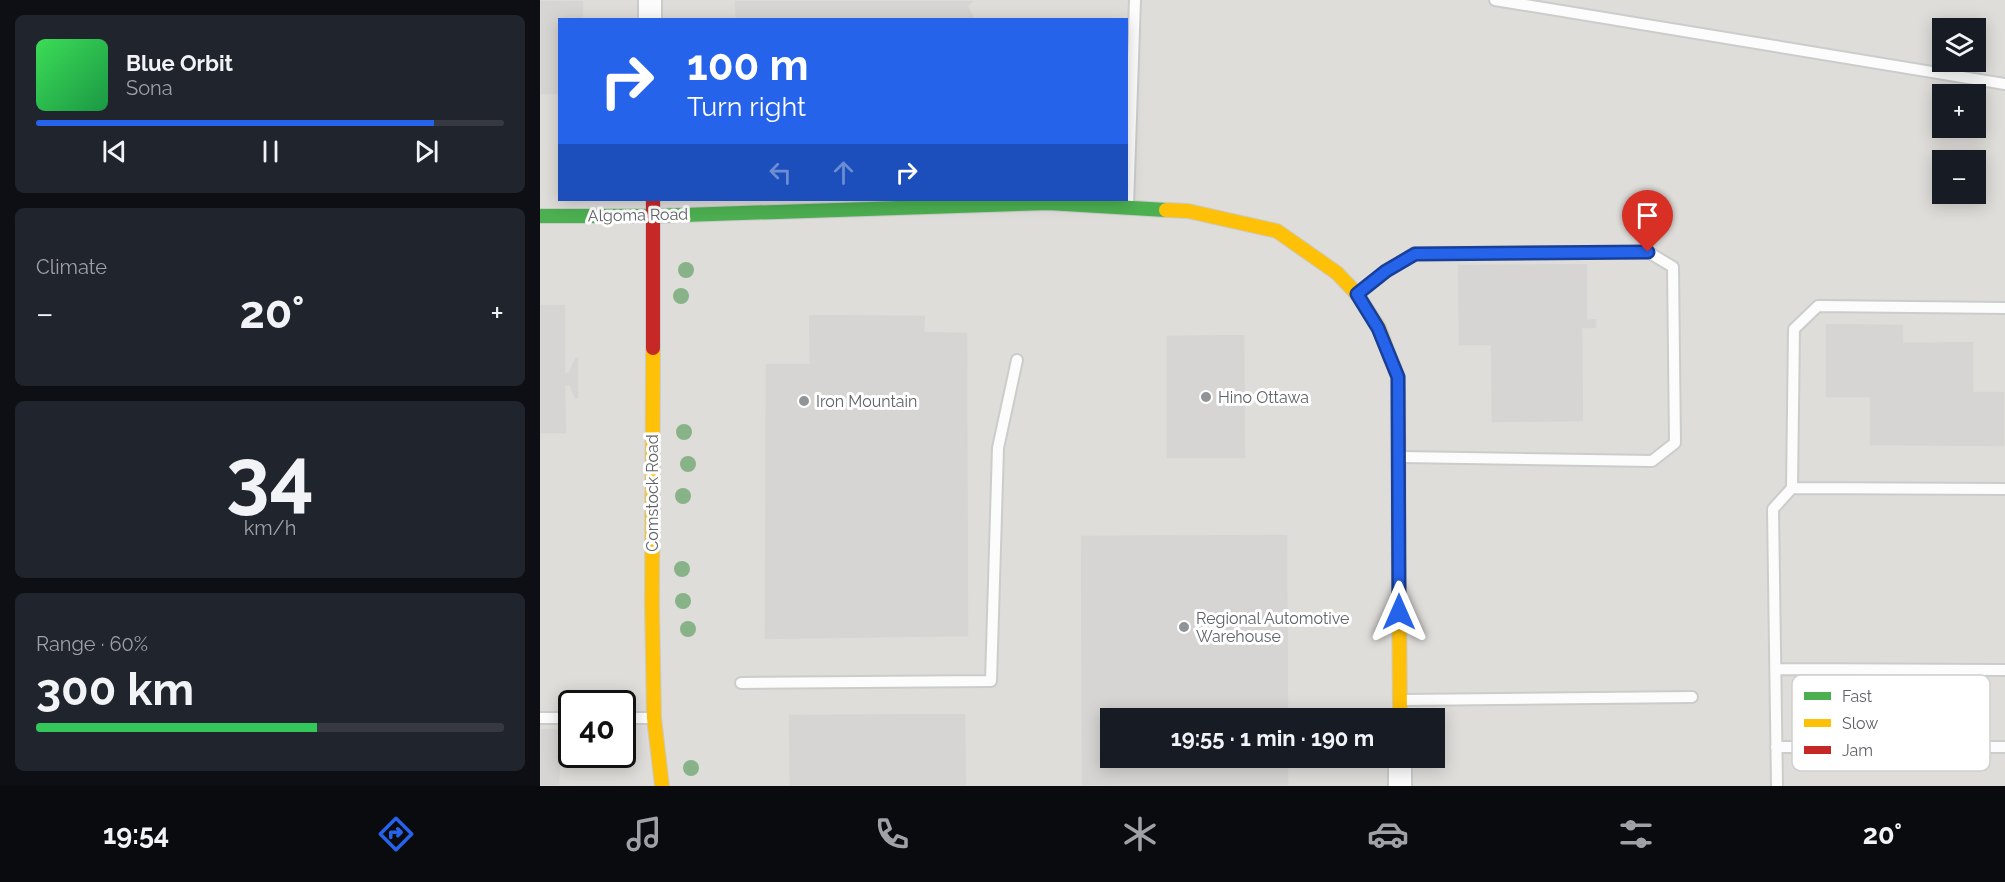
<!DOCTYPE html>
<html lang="en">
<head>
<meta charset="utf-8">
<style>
	body { margin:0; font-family:Raleway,sans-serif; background:#20242c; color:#f1f3f6; height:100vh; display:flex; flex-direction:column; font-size:22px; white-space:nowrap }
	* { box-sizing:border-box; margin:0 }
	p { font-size:20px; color:#9ea1a6 }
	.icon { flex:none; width:33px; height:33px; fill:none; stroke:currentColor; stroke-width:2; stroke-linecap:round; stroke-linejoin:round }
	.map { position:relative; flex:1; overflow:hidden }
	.sheet { display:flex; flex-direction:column; gap:15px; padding:15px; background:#0d0f14; width:540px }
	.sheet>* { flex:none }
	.hud { position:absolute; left:18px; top:18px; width:570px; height:183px; border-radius:0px; box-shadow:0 3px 15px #0003; background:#2563eb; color:#fff; overflow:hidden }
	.tools { position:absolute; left:1392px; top:18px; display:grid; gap:12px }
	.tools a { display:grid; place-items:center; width:54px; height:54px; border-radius:0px; background:#171b24; box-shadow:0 3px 15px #0003; font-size:30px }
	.speed { position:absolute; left:18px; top:690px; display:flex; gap:12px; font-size:30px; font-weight:700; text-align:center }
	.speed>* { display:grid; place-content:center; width:78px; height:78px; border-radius:50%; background:#171b24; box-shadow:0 3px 15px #0003; line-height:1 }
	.speed .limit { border:3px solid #111; border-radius:9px; background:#fff; color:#111 }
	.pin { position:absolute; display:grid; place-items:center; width:51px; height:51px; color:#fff; margin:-62px -26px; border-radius:50% 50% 50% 0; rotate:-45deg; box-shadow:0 0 6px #0007 }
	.pin .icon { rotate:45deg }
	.me { position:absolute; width:66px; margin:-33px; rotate:0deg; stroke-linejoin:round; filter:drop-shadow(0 0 4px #0008) }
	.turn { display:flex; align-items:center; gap:21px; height:126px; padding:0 30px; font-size:27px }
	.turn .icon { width:78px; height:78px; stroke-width:2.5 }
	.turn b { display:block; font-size:42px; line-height:51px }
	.lanes { display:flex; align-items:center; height:57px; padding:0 30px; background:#0003; justify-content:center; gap:30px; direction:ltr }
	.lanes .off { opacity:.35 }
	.big { font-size:45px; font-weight:700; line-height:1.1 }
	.sheet .widget { flex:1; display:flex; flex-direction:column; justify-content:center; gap:9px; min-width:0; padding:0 21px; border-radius:9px; background:#20242c }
	.sheet .dial { align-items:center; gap:0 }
	.dial b { font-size:78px; line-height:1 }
	.song { display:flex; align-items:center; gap:18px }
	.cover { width:72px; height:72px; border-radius:9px; background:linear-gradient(135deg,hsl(130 70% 55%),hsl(140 70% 35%)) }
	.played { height:6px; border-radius:3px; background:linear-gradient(90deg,#2563eb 85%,#363941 85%) }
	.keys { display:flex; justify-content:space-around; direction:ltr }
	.heat { display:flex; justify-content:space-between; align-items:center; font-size:33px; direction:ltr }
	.charge { height:9px; border-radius:4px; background:linear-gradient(90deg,#34c759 60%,#363941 0) }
	.trip { position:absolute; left:560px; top:708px; width:345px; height:60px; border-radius:0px; background:#171b24; box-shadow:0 3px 15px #0003; font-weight:700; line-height:60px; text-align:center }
	.tab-bar { display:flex; height:96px; justify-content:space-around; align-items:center; background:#090b0e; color:#9ea1a6 }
	.tab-bar .icon { width:42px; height:42px }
	.tab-bar .current { color:#2563eb }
	.tab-bar b { font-size:27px; color:#f1f3f6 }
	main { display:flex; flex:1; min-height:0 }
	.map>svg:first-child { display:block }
</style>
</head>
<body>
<main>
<section class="sheet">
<div class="widget">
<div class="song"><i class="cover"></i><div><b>Blue Orbit</b><p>Sona</p></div></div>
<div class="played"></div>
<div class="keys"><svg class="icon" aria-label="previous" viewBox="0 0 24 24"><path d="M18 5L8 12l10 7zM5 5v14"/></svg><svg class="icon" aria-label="pause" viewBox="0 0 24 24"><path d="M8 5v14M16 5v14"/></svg><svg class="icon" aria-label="next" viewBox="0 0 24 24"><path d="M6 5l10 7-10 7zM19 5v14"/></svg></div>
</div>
<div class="widget"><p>Climate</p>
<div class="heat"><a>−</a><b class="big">20°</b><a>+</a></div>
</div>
<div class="widget dial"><b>34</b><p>km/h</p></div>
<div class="widget"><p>Range · 60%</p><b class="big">300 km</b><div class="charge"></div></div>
</section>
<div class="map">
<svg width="1465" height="786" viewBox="0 0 1465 786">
	<rect width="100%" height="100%" fill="#efeeea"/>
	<path fill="#dfddda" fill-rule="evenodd" d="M0,0H1465V786H0ZM20,20H586V200H20ZM1402,28H1436V62H1402ZM1402,94H1436V128H1402ZM1402,160H1436V194H1402ZM32,704H82V754H32ZM570,718H894V758H570Z"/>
	<path fill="#d6d5d3" stroke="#deddd9" stroke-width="1.5" d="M0,0H44V20H20V95H0Z
		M194,0H436L429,6L436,20H195Z
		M1048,263V319L1057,318V329H1043L1044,422L951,423L950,346H918L917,264Z
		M0,304H26V372H28L35,357H39V399H34L29,386H26L27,434H0Z
		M268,314L386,315L385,331L428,332L429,637L224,640L225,363H269Z
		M1285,323L1364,324V342L1434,341V391H1465V447L1329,446V398H1285Z
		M705,334L706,459H626V335Z
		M748,534L749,718H570V758H749V786H541L540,535Z
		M426,713L427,786H249L248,714Z
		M0,728L22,729L20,786H0Z"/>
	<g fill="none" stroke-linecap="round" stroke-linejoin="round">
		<defs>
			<path id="lane" d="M955,0L1465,84
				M588,204L595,0
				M820,292L846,271L875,253L1108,252L1133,267L1135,443L1112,461L862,457
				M1252,488L1254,329L1278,306L1465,308
				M1236,669L1465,670
				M201,683L451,681L458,448L477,360
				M863,700L1152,697
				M0,718H32
				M82,718H111
				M1236,747H1465
				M1237,786L1233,509L1252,488L1465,489"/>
			<path id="street" d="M110,0V20
				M860,758V786"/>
			<path id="fast" d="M0,216H113L508,203L626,210"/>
			<path id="slow" d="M626,210L648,211L737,231L797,273L817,294L839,328L849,355
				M113,348L112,605L114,718L122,786
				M859,589L860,718"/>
			<path id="jam" d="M113,348V200
				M849,355L858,377L859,589"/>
		</defs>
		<use href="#lane" stroke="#cbcccc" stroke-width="14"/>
		<use href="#street" stroke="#cbcccc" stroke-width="26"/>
		<use href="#fast" stroke="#cacacb" stroke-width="16"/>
		<use href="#slow" stroke="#cacacb" stroke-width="16"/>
		<use href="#jam" stroke="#cacacb" stroke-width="16"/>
		<use href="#lane" stroke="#fdfcfc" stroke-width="10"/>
		<use href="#street" stroke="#fdfcfc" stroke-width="22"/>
		<use href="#fast" stroke="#4caf50" stroke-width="14"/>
		<use href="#slow" stroke="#ffc107" stroke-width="14"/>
		<use href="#jam" stroke="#c62828" stroke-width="14"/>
	</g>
	<g fill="#88b388">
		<circle cx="146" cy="270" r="8"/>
		<circle cx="141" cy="296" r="8"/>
		<circle cx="144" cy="432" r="8"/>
		<circle cx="148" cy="464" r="8"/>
		<circle cx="143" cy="496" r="8"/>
		<circle cx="142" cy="569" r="8"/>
		<circle cx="143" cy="601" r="8"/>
		<circle cx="148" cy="629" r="8"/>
		<circle cx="151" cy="768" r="8"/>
	</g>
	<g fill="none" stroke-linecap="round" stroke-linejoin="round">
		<defs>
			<path id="route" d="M859,612L858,377L838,328L817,294L846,271L875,254L1108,252"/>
		</defs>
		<use href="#route" stroke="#184099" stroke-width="15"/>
		<use href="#route" stroke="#2563eb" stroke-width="10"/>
	</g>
	<g fill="#919496" stroke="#fff" stroke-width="2">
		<circle cx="666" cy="397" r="6"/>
		<circle cx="264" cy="401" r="6"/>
		<circle cx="644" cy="627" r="6"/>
	</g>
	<g text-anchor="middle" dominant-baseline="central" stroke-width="6" stroke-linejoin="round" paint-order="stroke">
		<g font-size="16" fill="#5f6368" stroke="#fff">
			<text transform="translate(98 215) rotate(-1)">Algoma Road</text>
			<text transform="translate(112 493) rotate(-90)">Comstock Road</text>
		</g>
		<g font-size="16" fill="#5f6368" stroke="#fff" text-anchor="start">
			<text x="678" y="397">Hino Ottawa</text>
			<text x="276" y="401">Iron Mountain</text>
			<text x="656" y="618">Regional Automotive<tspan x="656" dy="18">Warehouse</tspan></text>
		</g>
	</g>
	<rect x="1252" y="675" width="198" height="96" rx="9" fill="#fff" stroke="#cfd0d2" stroke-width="1.5"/>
	<rect x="1264" y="692" width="27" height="8" fill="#4caf50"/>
	<rect x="1264" y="719" width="27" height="8" fill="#ffc107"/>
	<rect x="1264" y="746" width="27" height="8" fill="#c62828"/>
	<g font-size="16" fill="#5f6368">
		<text x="1302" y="702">Fast</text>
		<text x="1302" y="729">Slow</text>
		<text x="1302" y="756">Jam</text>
	</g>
</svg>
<div class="tools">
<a><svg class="icon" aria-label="layers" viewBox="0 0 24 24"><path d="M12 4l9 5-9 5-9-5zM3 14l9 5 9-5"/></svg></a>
<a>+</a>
<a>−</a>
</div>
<div class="speed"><div class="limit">40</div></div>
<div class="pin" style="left:1108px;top:252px;background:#d93025"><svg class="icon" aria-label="arrive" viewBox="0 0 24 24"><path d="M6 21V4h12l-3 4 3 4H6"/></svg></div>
<svg class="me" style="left:859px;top:612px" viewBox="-20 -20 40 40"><path d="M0-17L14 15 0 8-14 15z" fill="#2563eb" stroke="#fff" stroke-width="4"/></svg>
<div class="trip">19:55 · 1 min · 190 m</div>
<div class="hud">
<div class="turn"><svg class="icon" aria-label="right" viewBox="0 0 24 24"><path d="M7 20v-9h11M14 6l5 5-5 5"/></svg><div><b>100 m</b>Turn right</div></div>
<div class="lanes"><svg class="icon off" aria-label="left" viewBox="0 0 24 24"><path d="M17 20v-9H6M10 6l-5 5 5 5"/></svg><svg class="icon off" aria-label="ahead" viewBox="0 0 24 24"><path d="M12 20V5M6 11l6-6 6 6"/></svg><svg class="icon" aria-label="right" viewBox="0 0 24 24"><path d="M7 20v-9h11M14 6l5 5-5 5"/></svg></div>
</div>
</div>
</main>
<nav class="tab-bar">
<b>19:54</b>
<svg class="icon current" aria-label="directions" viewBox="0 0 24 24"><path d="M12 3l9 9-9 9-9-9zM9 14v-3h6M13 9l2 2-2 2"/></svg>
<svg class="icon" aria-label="music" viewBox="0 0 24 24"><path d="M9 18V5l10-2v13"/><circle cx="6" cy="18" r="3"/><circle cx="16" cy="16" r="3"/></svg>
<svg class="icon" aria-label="phone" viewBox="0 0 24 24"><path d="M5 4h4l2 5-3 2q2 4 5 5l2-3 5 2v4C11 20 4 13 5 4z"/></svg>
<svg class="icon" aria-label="climate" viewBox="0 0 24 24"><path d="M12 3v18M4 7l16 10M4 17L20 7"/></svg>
<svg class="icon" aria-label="car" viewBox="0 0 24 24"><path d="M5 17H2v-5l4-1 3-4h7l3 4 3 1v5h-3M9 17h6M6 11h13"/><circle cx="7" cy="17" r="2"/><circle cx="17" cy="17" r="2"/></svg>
<svg class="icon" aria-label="filters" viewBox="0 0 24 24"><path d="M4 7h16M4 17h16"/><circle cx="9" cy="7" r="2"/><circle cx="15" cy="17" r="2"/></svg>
<b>20°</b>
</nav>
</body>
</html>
